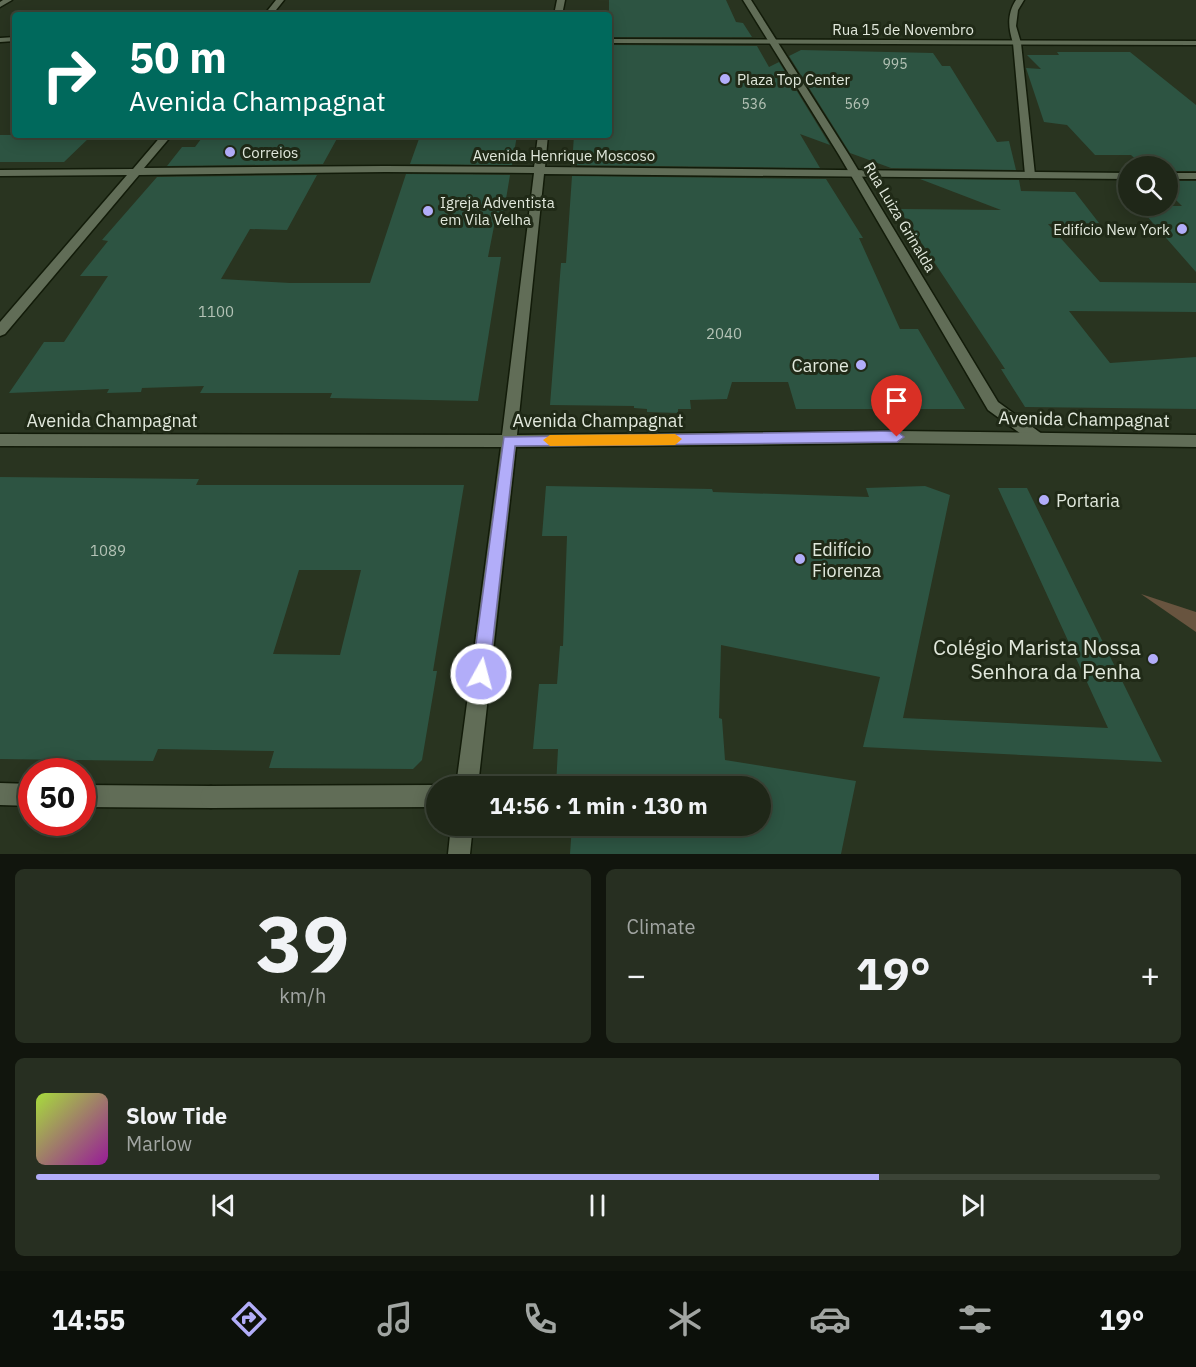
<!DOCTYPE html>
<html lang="en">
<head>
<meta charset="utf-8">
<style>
	body { margin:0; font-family:"IBM Plex Sans",sans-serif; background:#272f21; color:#f1f3f6; height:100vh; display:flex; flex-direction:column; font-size:22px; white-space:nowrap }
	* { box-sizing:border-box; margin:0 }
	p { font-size:20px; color:#a1a5a2 }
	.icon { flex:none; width:33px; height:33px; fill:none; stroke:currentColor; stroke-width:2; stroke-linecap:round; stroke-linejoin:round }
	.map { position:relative; height:854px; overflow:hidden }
	.sheet { display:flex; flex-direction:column; gap:15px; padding:15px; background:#11150d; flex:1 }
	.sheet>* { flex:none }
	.banner { position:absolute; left:12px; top:12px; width:600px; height:126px; border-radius:6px; box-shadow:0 3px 15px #0003,0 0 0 2px #3c4437; background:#00695c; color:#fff; overflow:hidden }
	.tools { position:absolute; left:1118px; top:156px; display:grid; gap:12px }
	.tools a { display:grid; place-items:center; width:60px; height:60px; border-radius:50%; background:#1f2718; box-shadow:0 3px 15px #0003,0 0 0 2px #3c4437; font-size:30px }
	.speed { position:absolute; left:18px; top:758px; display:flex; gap:12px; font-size:30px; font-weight:700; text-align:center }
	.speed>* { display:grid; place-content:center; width:78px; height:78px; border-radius:50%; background:#1f2718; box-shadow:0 3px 15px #0003,0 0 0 2px #3c4437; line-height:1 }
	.speed .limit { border:9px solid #d22; background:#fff; color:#111 }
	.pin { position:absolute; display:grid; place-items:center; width:51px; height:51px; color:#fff; margin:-62px -26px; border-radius:50% 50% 50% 0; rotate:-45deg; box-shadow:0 0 6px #0007 }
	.pin .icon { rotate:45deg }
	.me { position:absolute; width:66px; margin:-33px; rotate:7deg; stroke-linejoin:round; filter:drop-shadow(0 0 4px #0008) }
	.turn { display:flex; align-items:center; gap:21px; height:126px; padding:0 18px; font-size:27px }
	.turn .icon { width:78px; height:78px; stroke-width:2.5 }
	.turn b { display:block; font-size:42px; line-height:51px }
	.big { font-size:45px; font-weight:800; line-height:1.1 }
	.sheet .widget { flex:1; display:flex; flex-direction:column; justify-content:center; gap:9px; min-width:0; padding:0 21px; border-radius:9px; background:#272f21 }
	.sheet .dial { align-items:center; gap:0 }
	.dial b { font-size:78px; line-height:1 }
	.song { display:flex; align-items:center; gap:18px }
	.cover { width:72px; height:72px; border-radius:9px; background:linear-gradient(135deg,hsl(80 70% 55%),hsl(300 70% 35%)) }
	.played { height:6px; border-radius:3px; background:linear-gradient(90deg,#b2adf9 75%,#3c4437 75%) }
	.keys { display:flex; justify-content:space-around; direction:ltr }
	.heat { display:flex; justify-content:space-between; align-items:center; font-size:33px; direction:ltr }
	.sheet .tiles { flex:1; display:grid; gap:15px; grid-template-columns:1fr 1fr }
	.widget:last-child { grid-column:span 2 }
	.trip { position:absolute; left:426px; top:776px; width:345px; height:60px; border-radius:30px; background:#1f2718; box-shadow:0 3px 15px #0003,0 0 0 2px #3c4437; font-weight:800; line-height:60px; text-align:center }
	.dock { display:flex; height:96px; justify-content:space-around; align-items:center; background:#0c100a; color:#a1a5a2 }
	.dock .icon { width:42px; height:42px }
	.dock .active { color:#b2adf9 }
	.dock b { font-size:27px; color:#f1f3f6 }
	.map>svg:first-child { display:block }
</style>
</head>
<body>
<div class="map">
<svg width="1196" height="854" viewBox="0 0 1196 854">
	<rect width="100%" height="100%" fill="#293420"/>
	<path fill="#68543f" d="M1141,594L1196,612V632Z"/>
	<path fill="#2d5442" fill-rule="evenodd" d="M609,0H726L736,22L743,23L752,37H609Z
		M609,45L757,46L769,67L779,62L830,145L800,134L820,168L572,165L574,135H609Z
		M801,50L933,53L942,66H950L997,142L1009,141L1016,170L891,168L850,153L789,56Z
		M1057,52H1130L1196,105V171H1167V166H1143L1131,155H1095L1067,125L1044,122L1026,68L1041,69L1027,55H1059Z
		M0,135H77L91,136L64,162H0Z
		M204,135H339L323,164L167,166L182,147H195Z
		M440,135H517L512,165L410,164L420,136Z
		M406,174L510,175L504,211L496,216L488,257H501L478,401L330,398L332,393H200L204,386L142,388L141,392L107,393L109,389L9,393L44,342H64L108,276H80L108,241L102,240L157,177L317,175L287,230L250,229L221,279L290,283H370Z
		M572,176L826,179L863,238H859L900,329H918L965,409H796L788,382H732L727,399L690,400L691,409H678V413L647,412V409L634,408V406L550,405L561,263H566Z
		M920,179L1019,180L1021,191L1075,192L1099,223L1048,224L1100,282L1196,283V312L1069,311L1110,363L1196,357V409L1025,407L1001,369H1005L899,209L1001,210Z
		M1167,181H1196V272L1138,206H1182L1167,191Z
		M0,477L199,479L196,485H464L433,671H437L422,760L413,769L269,768L274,751L158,749L153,761L0,759ZM299,570H361L340,655L273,654Z
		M546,486L712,489L713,492L869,497L866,488L925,486L950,495L903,718L1108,728L998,488H1027L1162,762L863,747L880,677L721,645L719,718L722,719L725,760L856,781L841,854H570L572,825H760V786H556L558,749H533L539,684H557L560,646H563L567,536H542Z"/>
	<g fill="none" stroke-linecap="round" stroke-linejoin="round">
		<defs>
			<path id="pedestrian" d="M0,783L32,784V806L0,805Z
				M82,785L211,786L219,789L222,797L219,805L211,808L82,807Z"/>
			<path id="minor" d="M743,0H751L849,155L998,402L1042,434L1045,438L1042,442H1032L988,410L839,155Z
				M1016,0H1024L1018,10L1016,26L1021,43L1035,175L1030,178L1025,175L1013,43C1008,27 1007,14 1016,0Z
				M436,785L438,786L436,807L211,808L203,805L200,797L203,789L211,786Z"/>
			<path id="tertiary" d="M3,0H12L0,7V2Z
				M15,37V41L0,42V38Z
				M609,39L1196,41V45L609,43Z"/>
			<path id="secondary" d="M276,0H284L272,15H264Z
				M557,0H565L562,15H554Z
				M162,135H172L144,168L385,166L534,167L538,135H548L545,167L1128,173V179L544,174L517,435L897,431L1196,435V447L897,443L516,447L478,786H456L501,447L0,446V434L502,435L534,173L385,172L139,175L5,334L0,336V322L127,175L0,176V170L133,169Z
				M1167,173H1196V179H1167Z
				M451,825H473L470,854H448Z"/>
		</defs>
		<use href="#pedestrian" stroke="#121b09" stroke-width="3"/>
		<use href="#minor" stroke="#121b09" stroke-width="3"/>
		<use href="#tertiary" stroke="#121b09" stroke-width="3"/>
		<use href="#secondary" stroke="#121b09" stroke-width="3"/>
		<use href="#pedestrian" fill="#616d57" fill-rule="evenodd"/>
		<use href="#minor" fill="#616d57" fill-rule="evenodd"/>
		<use href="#tertiary" fill="#616d57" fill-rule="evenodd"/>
		<use href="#secondary" fill="#616d57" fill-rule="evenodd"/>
	</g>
	<path fill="#b2adf9" stroke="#7470a2" stroke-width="1.5" d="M897,431L904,437L897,442L515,446L489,674L487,680L481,683L474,680L472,674L504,437Z"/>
	<path fill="#f59e0b" d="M675,434L682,439L675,445L550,446L543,440L550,435Z"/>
	<g fill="#b2adf9" stroke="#202a17" stroke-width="2">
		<circle cx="725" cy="79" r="6"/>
		<circle cx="230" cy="152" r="6"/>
		<circle cx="428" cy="211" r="6"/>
		<circle cx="1182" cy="229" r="6"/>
		<circle cx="861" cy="365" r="6"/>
		<circle cx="1044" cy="500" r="6"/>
		<circle cx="800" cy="559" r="6"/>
		<circle cx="1153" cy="659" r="6"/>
	</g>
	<g text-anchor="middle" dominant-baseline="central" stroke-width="6" stroke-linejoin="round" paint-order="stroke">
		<g font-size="14" fill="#b4c3b6">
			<text x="895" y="64">995</text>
			<text x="754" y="104">536</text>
			<text x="857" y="104">569</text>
		</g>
		<g font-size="15" fill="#e1e8dc" stroke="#202a17">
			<text x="903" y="29">Rua 15 de Novembro</text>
			<text x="564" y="155">Avenida Henrique Moscoso</text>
			<text transform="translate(900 217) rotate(59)">Rua Luiza Grinalda</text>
		</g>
		<g font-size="15" fill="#e1e8dc" stroke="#202a17" text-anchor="start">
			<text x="737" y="79">Plaza Top Center</text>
			<text x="242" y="152">Correios</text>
			<text x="440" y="202">Igreja Adventista<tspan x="440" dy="17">em Vila Velha</tspan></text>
			<text x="1170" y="229" text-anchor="end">Edifício New York</text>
		</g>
		<g font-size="15" fill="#b4c3b6">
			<text x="216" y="311">1100</text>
			<text x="724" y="333">2040</text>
			<text x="108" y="550">1089</text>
		</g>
		<g font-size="18" fill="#e1e8dc" stroke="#202a17" text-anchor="start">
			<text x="849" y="365" text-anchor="end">Carone</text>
			<text x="1056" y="500">Portaria</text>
			<text x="812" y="549">Edifício<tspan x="812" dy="21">Fiorenza</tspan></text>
		</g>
		<g font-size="18" fill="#e1e8dc" stroke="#202a17">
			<text transform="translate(1084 419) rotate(1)">Avenida Champagnat</text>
			<text x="112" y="420">Avenida Champagnat</text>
			<text x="598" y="420">Avenida Champagnat</text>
		</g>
		<g font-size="21" fill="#e1e8dc" stroke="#202a17" text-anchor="end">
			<text x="1141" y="647">Colégio Marista Nossa<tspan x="1141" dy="24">Senhora da Penha</tspan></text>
		</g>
	</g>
</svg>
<div class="tools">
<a><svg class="icon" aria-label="search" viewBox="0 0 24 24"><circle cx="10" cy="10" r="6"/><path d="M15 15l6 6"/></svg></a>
</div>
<div class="speed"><div class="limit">50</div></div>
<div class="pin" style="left:897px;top:437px;background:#d93025"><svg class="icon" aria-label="arrive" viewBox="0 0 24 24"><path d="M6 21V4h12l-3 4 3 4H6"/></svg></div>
<svg class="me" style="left:481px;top:674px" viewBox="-20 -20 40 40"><circle r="17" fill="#b2adf9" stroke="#fff" stroke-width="3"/><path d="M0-11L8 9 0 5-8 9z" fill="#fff"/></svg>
<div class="trip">14:56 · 1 min · 130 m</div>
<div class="banner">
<div class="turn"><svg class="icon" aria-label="right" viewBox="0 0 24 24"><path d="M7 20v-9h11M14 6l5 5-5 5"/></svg><div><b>50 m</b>Avenida Champagnat</div></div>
</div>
</div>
<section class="sheet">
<div class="tiles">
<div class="widget dial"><b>39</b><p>km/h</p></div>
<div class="widget"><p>Climate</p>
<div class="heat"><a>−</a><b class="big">19°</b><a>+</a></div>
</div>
<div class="widget">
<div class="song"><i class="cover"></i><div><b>Slow Tide</b><p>Marlow</p></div></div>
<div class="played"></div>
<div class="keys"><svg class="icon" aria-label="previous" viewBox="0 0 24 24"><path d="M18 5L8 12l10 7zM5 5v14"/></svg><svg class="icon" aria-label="pause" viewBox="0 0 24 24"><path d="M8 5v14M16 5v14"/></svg><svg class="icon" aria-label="next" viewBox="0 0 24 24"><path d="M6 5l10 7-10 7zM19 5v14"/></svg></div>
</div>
</div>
</section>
<nav class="dock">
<b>14:55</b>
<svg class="icon active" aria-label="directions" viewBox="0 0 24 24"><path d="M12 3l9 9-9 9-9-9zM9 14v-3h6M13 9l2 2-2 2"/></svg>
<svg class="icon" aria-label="music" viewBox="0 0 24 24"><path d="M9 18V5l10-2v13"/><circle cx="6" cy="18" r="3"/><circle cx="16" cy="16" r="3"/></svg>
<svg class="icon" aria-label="phone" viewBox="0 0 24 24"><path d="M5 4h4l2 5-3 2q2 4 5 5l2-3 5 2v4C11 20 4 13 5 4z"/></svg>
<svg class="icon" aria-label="climate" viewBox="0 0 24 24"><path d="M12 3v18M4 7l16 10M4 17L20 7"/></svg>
<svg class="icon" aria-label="car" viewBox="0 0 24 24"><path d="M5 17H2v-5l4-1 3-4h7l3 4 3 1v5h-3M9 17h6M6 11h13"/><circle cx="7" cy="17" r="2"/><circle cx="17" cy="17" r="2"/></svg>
<svg class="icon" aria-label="filters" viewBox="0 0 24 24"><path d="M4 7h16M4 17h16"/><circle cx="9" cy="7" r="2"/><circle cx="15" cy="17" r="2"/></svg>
<b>19°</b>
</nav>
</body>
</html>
